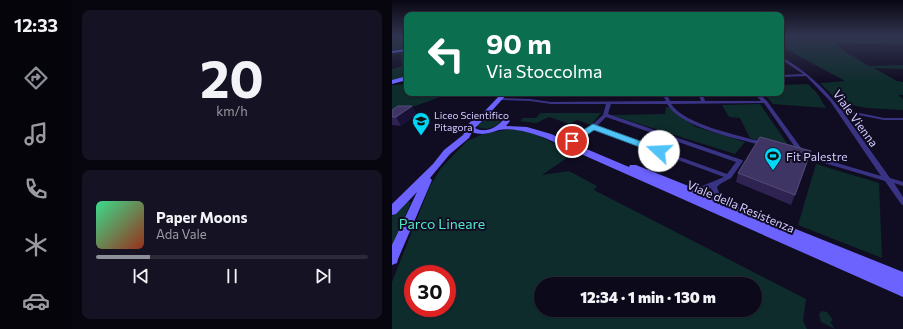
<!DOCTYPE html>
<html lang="en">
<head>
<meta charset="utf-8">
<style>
	body { margin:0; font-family:Commissioner,sans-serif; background:#151223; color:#f1f3f6; height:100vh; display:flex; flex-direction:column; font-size:15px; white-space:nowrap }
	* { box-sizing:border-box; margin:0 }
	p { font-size:13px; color:#9a9aa2 }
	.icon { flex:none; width:22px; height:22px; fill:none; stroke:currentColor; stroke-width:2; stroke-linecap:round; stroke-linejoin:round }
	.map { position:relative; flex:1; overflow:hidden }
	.sheet { display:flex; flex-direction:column; gap:10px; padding:10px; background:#07050e; width:320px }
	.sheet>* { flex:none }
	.top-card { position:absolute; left:12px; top:12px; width:380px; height:84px; border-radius:8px; box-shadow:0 1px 3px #0004,0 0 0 1px #2c2a39; background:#0b6e4f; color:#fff; overflow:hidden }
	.speed { position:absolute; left:12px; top:265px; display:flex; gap:8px; font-size:20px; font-weight:700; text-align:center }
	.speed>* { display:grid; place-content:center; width:52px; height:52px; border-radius:50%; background:#0c091a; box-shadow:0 1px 3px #0004,0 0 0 1px #2c2a39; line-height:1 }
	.speed .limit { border:6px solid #d22; background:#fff; color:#111 }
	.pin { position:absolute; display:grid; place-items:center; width:34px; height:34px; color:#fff; margin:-17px; border:2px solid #fff; border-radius:50%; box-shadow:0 1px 4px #0007 }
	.me { position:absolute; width:44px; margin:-22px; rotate:290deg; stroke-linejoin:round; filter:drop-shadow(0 0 3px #0008) }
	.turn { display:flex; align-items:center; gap:14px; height:84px; padding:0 16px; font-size:18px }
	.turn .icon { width:52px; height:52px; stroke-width:2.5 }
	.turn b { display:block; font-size:28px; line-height:34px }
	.sheet .tile { flex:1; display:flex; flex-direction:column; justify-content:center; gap:6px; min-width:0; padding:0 14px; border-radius:8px; background:#151223 }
	.sheet .dial { align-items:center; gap:0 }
	.dial b { font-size:52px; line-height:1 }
	.song { display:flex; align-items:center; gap:12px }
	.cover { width:48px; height:48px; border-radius:6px; background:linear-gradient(135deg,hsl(150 70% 55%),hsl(10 70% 35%)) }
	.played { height:4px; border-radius:2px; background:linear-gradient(90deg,#8c9099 20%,#2c2a39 20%) }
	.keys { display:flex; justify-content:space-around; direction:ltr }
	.trip { position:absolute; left:142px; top:277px; width:228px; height:40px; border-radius:20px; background:#0c091a; box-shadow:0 1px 3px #0004,0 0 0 1px #2c2a39; font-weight:800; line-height:40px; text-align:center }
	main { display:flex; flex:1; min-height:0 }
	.dock { display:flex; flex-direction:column; width:72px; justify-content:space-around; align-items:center; background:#05040a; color:#9a9aa2 }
	.dock .icon { width:28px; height:28px }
	.dock .active { color:#8c9099 }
	.dock b { font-size:18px; color:#f1f3f6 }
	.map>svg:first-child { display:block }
</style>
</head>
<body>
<main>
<nav class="dock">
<b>12:33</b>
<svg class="icon active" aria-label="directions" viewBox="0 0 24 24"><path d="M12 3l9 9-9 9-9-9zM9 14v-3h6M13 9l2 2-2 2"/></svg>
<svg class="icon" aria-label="music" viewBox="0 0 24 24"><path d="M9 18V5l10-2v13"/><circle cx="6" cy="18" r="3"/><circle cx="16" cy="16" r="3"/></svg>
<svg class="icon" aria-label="phone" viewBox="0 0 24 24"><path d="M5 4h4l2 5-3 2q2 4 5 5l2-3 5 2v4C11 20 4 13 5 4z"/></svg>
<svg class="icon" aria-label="climate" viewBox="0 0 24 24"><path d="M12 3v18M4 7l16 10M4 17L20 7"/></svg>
<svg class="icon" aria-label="car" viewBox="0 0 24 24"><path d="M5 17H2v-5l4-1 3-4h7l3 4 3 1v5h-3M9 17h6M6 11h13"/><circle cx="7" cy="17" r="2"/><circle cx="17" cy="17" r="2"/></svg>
</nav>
<section class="sheet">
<div class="tile dial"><b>20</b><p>km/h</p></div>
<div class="tile">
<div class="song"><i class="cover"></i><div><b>Paper Moons</b><p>Ada Vale</p></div></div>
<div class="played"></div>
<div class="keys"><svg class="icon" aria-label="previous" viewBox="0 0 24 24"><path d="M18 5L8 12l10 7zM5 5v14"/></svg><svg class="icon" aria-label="pause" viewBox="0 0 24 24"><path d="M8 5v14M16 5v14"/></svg><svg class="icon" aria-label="next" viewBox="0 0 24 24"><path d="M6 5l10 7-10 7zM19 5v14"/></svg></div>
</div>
</section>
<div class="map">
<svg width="511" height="329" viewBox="0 0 511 329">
	<rect width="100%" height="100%" fill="#100c22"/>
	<path fill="#0e2c2c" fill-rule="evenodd" d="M0,36H15V50L0,52Z
		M389,36H511V45L444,43L452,51L477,66L511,65V69L482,68L505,81L511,82V95H506L511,99V110L475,108L448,103L428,83L453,81L394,49H389L390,47L389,46Z
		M15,52V76L0,81V69L10,66L9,54L0,55V54Z
		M15,84V93H60L0,114V85Z
		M416,84L425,93L434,108L381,104L371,93H389V85Z
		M368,104L399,149L358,138L348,118L337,117L330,105Z
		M274,107H276L304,127L353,142L343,154L219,115L273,114Z
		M148,113H209L199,125L185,120L178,124L157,117L144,123L128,121L131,118H144Z
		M100,118L107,120L108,122C103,128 92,131 85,126L88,122Z
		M119,129L141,133L182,153L150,175L177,171L205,186L202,190L414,299L411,321L415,329H0V282L38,186L49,168L75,141L91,134ZM21,274H55V308H21ZM149,284H363V310H149Z
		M424,164L487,183L490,258L406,225Z
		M14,201L19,202L0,247V216Z
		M430,311L435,312L441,320L438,322L443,329L429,322L427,314Z"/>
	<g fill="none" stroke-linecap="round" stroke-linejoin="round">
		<path fill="#393384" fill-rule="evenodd" d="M389,57C412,69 433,88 448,109L492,118H511V120H492L451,112L498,178L511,182V186L502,183L511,197V205L509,204L493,181L409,156L408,155L409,154L411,153L489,176L438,101L414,76L389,77V75L411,74L389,59Z
			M270,93H274L278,101H309L306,93H310L313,101H369L362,93H366L375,101L412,152L411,153H407L372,103L279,104C294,126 350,136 375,143L376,144L375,145L373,146C347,139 289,128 275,104H219L216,114L350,160L351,161L339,178L328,184L325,187L327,193L338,204L337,206C328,207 321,195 319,188L303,195H301L300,193L305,188L332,177L202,129L182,142H178L177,141L178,140L199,126L211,115L214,104H159L138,101L108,100L106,99L108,98L138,99L159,102L274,101ZM214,117L344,162L335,174L204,127Z"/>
		<path fill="#6c63ff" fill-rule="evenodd" d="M15,49V51L0,53V51Z
			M15,76V80L0,84V80Z
			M110,93H116L96,115L110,116L118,121L114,126L135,127L159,134L237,167L238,165H244L511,272V297L153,138C140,133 121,127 107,130C97,133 91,136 80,132L77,138L58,154L38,178L40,180L6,259L5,263L0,265V245L25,192L4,214L0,215V204L41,164L52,150L71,135L78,122L87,117ZM99,119H106L110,121C103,129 92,133 83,128L90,121Z"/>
	</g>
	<path fill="#2e2351" d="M0,110L25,114L9,126L0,125Z
		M346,173L403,195L399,205L344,182Z"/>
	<path fill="#1a1236" d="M20,106L25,114L9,126L4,117Z"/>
	<path fill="#3f3564" stroke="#574d7c" d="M6,106H20L4,117H0V110Z
		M368,137L419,151L403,195L346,173Z"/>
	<linearGradient id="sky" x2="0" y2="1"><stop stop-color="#090713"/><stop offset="0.44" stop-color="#31344f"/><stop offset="1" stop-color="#31344f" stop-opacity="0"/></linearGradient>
	<rect width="511" height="82" fill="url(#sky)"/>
	<path fill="#4fc3f7" stroke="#337fa1" d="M201,124L270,149L271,151L267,153H264L202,130L183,143H177V139Z"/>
	<defs>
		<symbol id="school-pin" viewBox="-11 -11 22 30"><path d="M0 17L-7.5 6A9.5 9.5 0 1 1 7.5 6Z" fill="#00d7f7" stroke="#100c22"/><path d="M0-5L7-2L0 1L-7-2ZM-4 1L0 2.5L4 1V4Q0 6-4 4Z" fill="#111"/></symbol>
		<symbol id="stadium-pin" viewBox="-11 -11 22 30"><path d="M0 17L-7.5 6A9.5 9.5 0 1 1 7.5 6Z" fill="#00d7f7" stroke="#100c22"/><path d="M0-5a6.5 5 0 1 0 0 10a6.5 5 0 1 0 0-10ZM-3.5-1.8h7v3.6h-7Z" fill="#111"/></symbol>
	</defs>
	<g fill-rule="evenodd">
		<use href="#school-pin" x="19" y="111" width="20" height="27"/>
		<use href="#stadium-pin" x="371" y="146" width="20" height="27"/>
	</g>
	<g text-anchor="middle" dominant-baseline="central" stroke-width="4" stroke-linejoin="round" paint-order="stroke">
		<g font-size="10" fill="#d4ccff" stroke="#100c22" text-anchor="start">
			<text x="42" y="115">Liceo Scientifico<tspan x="42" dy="12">Pitagora</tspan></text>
		</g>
		<g font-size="12" fill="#d4ccff" stroke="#100c22">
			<text transform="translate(464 118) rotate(54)">Viale Vienna</text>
			<text transform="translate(349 206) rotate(23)">Viale della Resistenza</text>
		</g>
		<g font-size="12" fill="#d4ccff" stroke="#100c22" text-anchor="start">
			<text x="394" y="156">Fit Palestre</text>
		</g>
		<g font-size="14" fill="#50e7c6" stroke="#100c22">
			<text x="50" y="223">Parco Lineare</text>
		</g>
	</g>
</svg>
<div class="speed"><div class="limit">30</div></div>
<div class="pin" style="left:180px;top:141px;background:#d93025"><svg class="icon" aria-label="arrive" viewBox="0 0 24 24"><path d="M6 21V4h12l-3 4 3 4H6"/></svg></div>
<svg class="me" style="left:267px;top:151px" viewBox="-20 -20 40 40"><circle r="19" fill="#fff"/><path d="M0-13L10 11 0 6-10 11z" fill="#4fc3f7"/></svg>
<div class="trip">12:34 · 1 min · 130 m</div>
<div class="top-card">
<div class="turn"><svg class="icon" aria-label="left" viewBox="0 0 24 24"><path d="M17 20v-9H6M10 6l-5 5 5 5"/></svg><div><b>90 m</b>Via Stoccolma</div></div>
</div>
</div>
</main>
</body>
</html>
